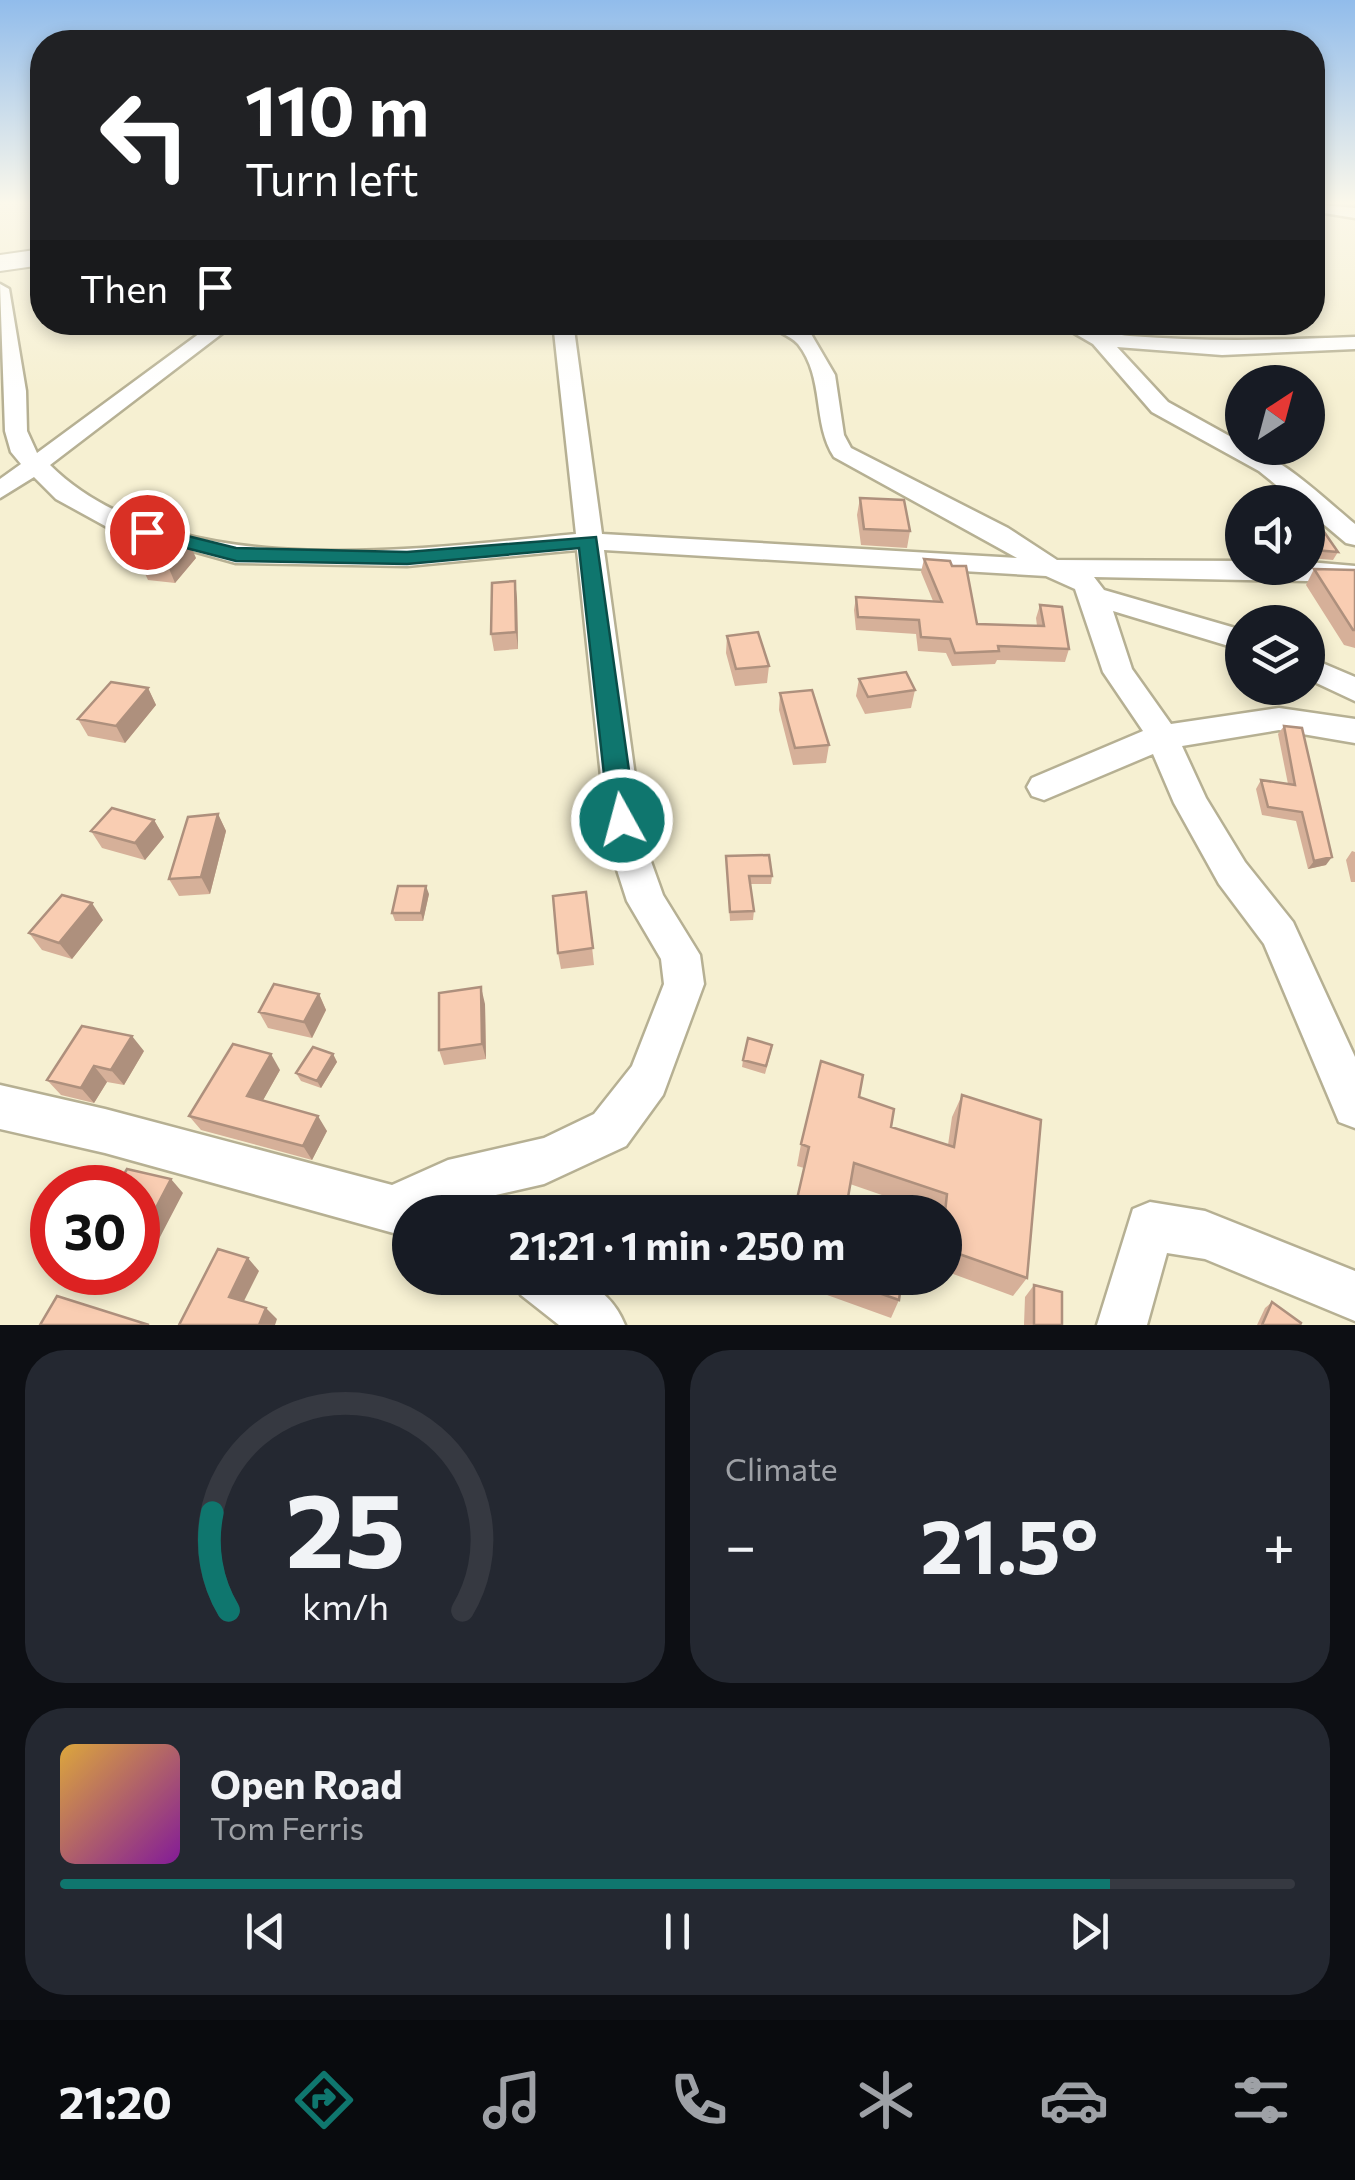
<!DOCTYPE html>
<html lang="en">
<head>
<meta charset="utf-8">
<style>
	body { margin:0; font-family:Commissioner,sans-serif; background:#242831; color:#f1f3f6; height:100vh; display:flex; flex-direction:column; font-size:38px; white-space:nowrap }
	* { box-sizing:border-box; margin:0 }
	p { font-size:32px; color:#9ea1a6 }
	.icon { flex:none; width:55px; height:55px; fill:none; stroke:currentColor; stroke-width:2; stroke-linecap:round; stroke-linejoin:round }
	.map { position:relative; height:1325px; overflow:hidden }
	.sheet { display:flex; flex-direction:column; gap:25px; padding:25px; background:#0d0f14; flex:1 }
	.sheet>* { flex:none }
	.hud { position:absolute; left:30px; top:30px; width:1295px; height:305px; border-radius:40px; box-shadow:0 5px 15px #0003; background:#202124; color:#fff; overflow:hidden }
	.needle { width:65px; rotate:36deg }
	.tools { position:absolute; left:1225px; top:365px; display:grid; gap:20px }
	.tools a { display:grid; place-items:center; width:100px; height:100px; border-radius:50%; background:#171b24; box-shadow:0 5px 15px #0003; font-size:50px }
	.speed { position:absolute; left:30px; top:1165px; display:flex; gap:20px; font-size:50px; font-weight:700; text-align:center }
	.speed>* { display:grid; place-content:center; width:130px; height:130px; border-radius:50%; background:#171b24; box-shadow:0 5px 15px #0003; line-height:1 }
	.speed .limit { border:15px solid #d22; background:#fff; color:#111 }
	.pin { position:absolute; display:grid; place-items:center; width:85px; height:85px; color:#fff; margin:-42px; border:5px solid #fff; border-radius:50%; box-shadow:0 2px 10px #0007 }
	.me { position:absolute; width:110px; margin:-55px; rotate:353deg; stroke-linejoin:round; filter:drop-shadow(0 0 8px #0008) }
	.turn { display:flex; align-items:center; gap:35px; height:210px; padding:0 50px; font-size:45px }
	.turn .icon { width:130px; height:130px; stroke-width:2.5 }
	.turn b { display:block; font-size:70px; line-height:85px }
	.then { display:flex; align-items:center; height:95px; padding:0 50px; background:#0003; gap:20px; font-size:38px }
	.big { font-size:75px; font-weight:700; line-height:1.1 }
	.sheet .tile { flex:1; display:flex; flex-direction:column; justify-content:center; gap:15px; min-width:0; padding:0 35px; border-radius:40px; background:#242831 }
	.sheet .dial { align-items:center; gap:0 }
	.dial svg { height:260px; overflow:visible; fill:none; stroke:#363941; stroke-width:7; stroke-linecap:round; text-anchor:middle }
	.dial text { fill:#f1f3f6; stroke:none }
	.song { display:flex; align-items:center; gap:30px }
	.cover { width:120px; height:120px; border-radius:15px; background:linear-gradient(135deg,hsl(40 70% 55%),hsl(290 70% 35%)) }
	.played { height:10px; border-radius:5px; background:linear-gradient(90deg,#0f766e 85%,#363941 85%) }
	.keys { display:flex; justify-content:space-around; direction:ltr }
	.heat { display:flex; justify-content:space-between; align-items:center; font-size:55px; direction:ltr }
	.sheet .tiles { flex:1; display:grid; gap:25px; grid-template-columns:1fr 1fr }
	.tile:last-child { grid-column:span 2 }
	.trip { position:absolute; left:392px; top:1195px; width:570px; height:100px; border-radius:50px; background:#171b24; box-shadow:0 5px 15px #0003; font-weight:700; line-height:100px; text-align:center }
	.menu { display:flex; height:160px; justify-content:space-around; align-items:center; background:#090b0e; color:#9ea1a6 }
	.menu .icon { width:70px; height:70px }
	.menu .current { color:#0f766e }
	.menu b { font-size:45px; color:#f1f3f6 }
	.map>svg:first-child { display:block }
</style>
</head>
<body>
<div class="map">
<svg width="1355" height="1325" viewBox="0 0 1355 1325">
	<rect width="100%" height="100%" fill="#f6f0d2"/>
	<g fill="none" stroke-linecap="round" stroke-linejoin="round">
		<defs>
			<path id="minor" d="M1312,204L1355,208V218L1312,211Z
				M0,284L9,289L26,391L27,431L37,453L215,322H237L50,465C171,585 420,549 576,534L553,322H573L602,534L1017,558L834,457C812,423 825,378 798,344C790,335 774,331 765,322H790L811,334L835,375L844,435L851,448L1008,528L1057,560L1242,561V568H1308V562L1355,566V582L1094,577L1104,590L1242,630V650L1113,611L1132,669L1171,724L1279,708L1355,719V743L1279,730L1182,746L1206,798L1245,862L1293,922L1355,1057V1128L1339,1122L1264,944L1219,884L1174,803L1153,754L1044,800L1032,796L1027,787L1032,778L1143,731L1103,672L1075,589L1046,576L604,550L644,842L663,895L700,955L704,984L663,1095L626,1146L544,1184L452,1205L437,1212H410L408,1237L105,1153L0,1129V1085L105,1109L392,1185L448,1160L544,1138L594,1114L632,1066L664,984L661,959L627,901L608,842L577,550L407,566L236,563L107,527L56,499L34,477L0,498V479L21,464L11,452L5,431Z
				M1055,322C1082,322 1103,334 1130,336C1206,342 1278,340 1355,337V349L1222,355L1117,347L1168,402L1242,443V448C1273,448 1330,504 1355,524V545L1346,543L1308,511V502H1297L1259,471L1152,412L1093,344Z
				M1308,657L1355,677V701L1308,679Z
				M1150,1202L1205,1211L1355,1271V1321L1205,1259L1167,1253L1147,1325H1097L1133,1209Z
				M513,1278C560,1275 604,1274 625,1325H559L521,1295Z"/>
			<path id="primary" d="M42,249V265L0,271V255Z"/>
		</defs>
		<use href="#minor" stroke="#b6b093" stroke-width="5"/>
		<use href="#primary" stroke="#b6b093" stroke-width="4"/>
		<use href="#minor" fill="#fff" fill-rule="evenodd"/>
		<use href="#primary" fill="#fff" fill-rule="evenodd"/>
	</g>
	<path fill="#d6b099" d="M809,322H842V325L818,330Z
		M860,498L910,531L907,548L861,545L857,515Z
		M1308,515L1338,552L1333,560L1310,558L1308,555Z
		M196,558L175,583L148,580L140,563Z
		M924,559L977,624L1037,626L1036,618L1040,605L1069,649L1065,662L997,660L995,664L952,666L946,653L918,651L916,634L856,630L854,610L856,597L933,601L921,572Z
		M1314,569L1355,570V648L1344,645L1306,585Z
		M517,598L518,649L494,651L491,634Z
		M727,636L769,666L767,683L735,686L726,653Z
		M859,679L915,690L911,708L865,714L856,696Z
		M148,688L156,705L125,743L88,736L78,719Z
		M780,693L829,745L826,763L793,765L779,710Z
		M1284,726L1326,865L1308,869L1296,821L1262,815L1256,789L1261,780L1288,784L1278,734Z
		M218,814L226,831L210,894L179,896L169,879Z
		M154,820L164,837L145,860L102,848L91,831Z
		M1352,851L1355,852V882H1351L1346,860Z
		M726,856L772,876L771,884H750L754,911L753,920L730,921Z
		M586,892L594,965L561,969L558,953Z
		M429,894L423,921H395L392,913Z
		M103,920L72,959L42,950L29,933Z
		M319,994L326,1010L312,1038L268,1028L259,1012Z
		M485,1004L486,1059L444,1065L439,1050Z
		M144,1051L124,1085L107,1082L94,1103L61,1095L47,1080Z
		M771,1052L765,1074L742,1067L743,1060Z
		M333,1054L337,1062L321,1088L301,1081L296,1073Z
		M280,1070L263,1100L327,1131L312,1160L201,1130L189,1116Z
		M962,1095L1027,1278L1013,1296L945,1271V1212H931L850,1184L847,1203L794,1212L804,1168L797,1166L801,1144L859,1097L891,1127L948,1145L952,1117Z
		M780,1278H902L899,1300L891,1318Z
		M1034,1285L1062,1325H1024L1025,1297Z
		M1272,1302L1300,1325H1257L1265,1308Z"/>
	<path fill="#ae907d" d="M819,322H842V325L818,330Z
		M189,542L196,558L175,583L168,566Z
		M515,581L517,598L518,649L516,632Z
		M148,688L156,705L125,743L116,726Z
		M218,814L226,831L210,894L201,877Z
		M154,820L164,837L145,860L135,843Z
		M1332,857L1326,865L1308,869L1314,861Z
		M426,886L429,894L423,921L421,913Z
		M92,903L103,920L72,959L59,943Z
		M481,987L485,1004L486,1059L482,1044Z
		M319,994L326,1010L312,1038L304,1022Z
		M132,1036L144,1051L124,1085L111,1070Z
		M271,1054L280,1070L257,1111L247,1096Z
		M333,1054L337,1062L321,1088L317,1081Z
		M94,1066L107,1082L94,1103L81,1088Z
		M318,1116L327,1131L312,1160L303,1146Z
		M171,1179L183,1193L147,1262L138,1254V1242Z
		M248,1258L259,1271L240,1309L229,1297Z
		M266,1308L277,1319L275,1325H259Z"/>
	<path fill="#f9cdb2" stroke="#ae907d" stroke-width="2.5" d="M860,498L904,500L910,531L864,529Z
		M1311,513L1338,552L1314,550L1308,540V515Z
		M161,539L189,542L168,566L140,563Z
		M924,559L950,561L952,566H966L977,624L1044,626L1040,605L1062,607L1069,649L998,646L999,651L955,653L950,639L921,637L919,620L858,617L856,597L942,602Z
		M1314,569L1355,570V630H1353Z
		M515,581L516,632L491,634L492,583Z
		M758,632L769,666L736,669L727,636Z
		M906,672L915,690L868,697L859,679Z
		M111,682L148,688L116,726L78,719Z
		M812,690L829,745L795,748L780,693Z
		M1284,726L1302,728L1332,857L1314,861L1302,812L1268,807L1261,780L1295,785Z
		M112,808L154,820L135,843L91,831Z
		M218,814L201,877L169,879L188,817Z
		M769,855L772,876H749L754,911L730,912L726,856Z
		M398,886H426L421,913H392Z
		M586,892L593,948L558,953L553,896Z
		M62,895L92,903L59,943L29,933Z
		M274,984L319,994L304,1022L259,1012Z
		M481,987L482,1044L439,1050V993Z
		M82,1026L132,1036L111,1070L94,1066L81,1088L47,1080Z
		M748,1038L772,1045L766,1066L743,1060Z
		M233,1044L271,1054L247,1096L318,1116L303,1146L189,1116Z
		M313,1047L333,1054L317,1081L296,1073Z
		M821,1061L863,1075L859,1097L894,1109L891,1127L954,1147L962,1095L1041,1120L1027,1278L945,1249V1212L947,1194L854,1163L847,1203L865,1209L864,1212H794L809,1147L801,1144Z
		M127,1169L171,1179L138,1242V1188H116Z
		M218,1249L248,1258L229,1297L266,1308L259,1325H179Z
		M836,1278H902L899,1300Z
		M1034,1285L1062,1292V1325H1034Z
		M57,1296L149,1325H40Z
		M1272,1302L1301,1323L1300,1325H1262Z"/>
	<linearGradient id="sky" x2="0" y2="1"><stop stop-color="#91bceb"/><stop offset="0.52" stop-color="#fbf8eb"/><stop offset="1" stop-color="#fbf8eb" stop-opacity="0"/></linearGradient>
	<rect width="1355" height="390" fill="url(#sky)"/>
	<path fill="#0f766e" stroke="#0a4d48" stroke-width="2.5" d="M147,526L236,548L407,552L596,537L636,820L632,828L622,831L613,828L609,820L579,548L407,564L236,561L140,536V528Z"/>
</svg>
<div class="tools">
<a><svg class="needle" viewBox="-14 -14 28 28"><path d="M0-13l5 13h-10z" fill="#e53935"/><path d="M0 13l5-13h-10z" fill="#9ea1a6"/></svg></a>
<a><svg class="icon" aria-label="sound" viewBox="0 0 24 24"><path d="M4 9h4l5-4v14l-5-4H4zM17 9q2 3 0 6"/></svg></a>
<a><svg class="icon" aria-label="layers" viewBox="0 0 24 24"><path d="M12 4l9 5-9 5-9-5zM3 14l9 5 9-5"/></svg></a>
</div>
<div class="speed"><div class="limit">30</div></div>
<div class="pin" style="left:147px;top:532px;background:#d93025"><svg class="icon" aria-label="arrive" viewBox="0 0 24 24"><path d="M6 21V4h12l-3 4 3 4H6"/></svg></div>
<svg class="me" style="left:622px;top:820px" viewBox="-20 -20 40 40"><circle r="17" fill="#0f766e" stroke="#fff" stroke-width="3"/><path d="M0-11L8 9 0 5-8 9z" fill="#fff"/></svg>
<div class="trip">21:21 · 1 min · 250 m</div>
<div class="hud">
<div class="turn"><svg class="icon" aria-label="left" viewBox="0 0 24 24"><path d="M17 20v-9H6M10 6l-5 5 5 5"/></svg><div><b>110 m</b>Turn left</div></div>
<div class="then">Then<svg class="icon" aria-label="arrive" viewBox="0 0 24 24"><path d="M6 21V4h12l-3 4 3 4H6"/></svg></div>
</div>
</div>
<section class="sheet">
<div class="tiles">
<div class="tile dial"><svg viewBox="0 0 100 80">
<path d="M14 69A42 42 0 1 1 86 69"/>
<path d="M14 69A42 42 0 0 1 9 39" stroke="#0f766e"/>
<text x="50" y="56" font-size="32" font-weight="700">25</text>
<text x="50" y="72" font-size="11">km/h</text>
</svg></div>
<div class="tile"><p>Climate</p>
<div class="heat"><a>−</a><b class="big">21.5°</b><a>+</a></div>
</div>
<div class="tile">
<div class="song"><i class="cover"></i><div><b>Open Road</b><p>Tom Ferris</p></div></div>
<div class="played"></div>
<div class="keys"><svg class="icon" aria-label="previous" viewBox="0 0 24 24"><path d="M18 5L8 12l10 7zM5 5v14"/></svg><svg class="icon" aria-label="pause" viewBox="0 0 24 24"><path d="M8 5v14M16 5v14"/></svg><svg class="icon" aria-label="next" viewBox="0 0 24 24"><path d="M6 5l10 7-10 7zM19 5v14"/></svg></div>
</div>
</div>
</section>
<nav class="menu">
<b>21:20</b>
<svg class="icon current" aria-label="directions" viewBox="0 0 24 24"><path d="M12 3l9 9-9 9-9-9zM9 14v-3h6M13 9l2 2-2 2"/></svg>
<svg class="icon" aria-label="music" viewBox="0 0 24 24"><path d="M9 18V5l10-2v13"/><circle cx="6" cy="18" r="3"/><circle cx="16" cy="16" r="3"/></svg>
<svg class="icon" aria-label="phone" viewBox="0 0 24 24"><path d="M5 4h4l2 5-3 2q2 4 5 5l2-3 5 2v4C11 20 4 13 5 4z"/></svg>
<svg class="icon" aria-label="climate" viewBox="0 0 24 24"><path d="M12 3v18M4 7l16 10M4 17L20 7"/></svg>
<svg class="icon" aria-label="car" viewBox="0 0 24 24"><path d="M5 17H2v-5l4-1 3-4h7l3 4 3 1v5h-3M9 17h6M6 11h13"/><circle cx="7" cy="17" r="2"/><circle cx="17" cy="17" r="2"/></svg>
<svg class="icon" aria-label="filters" viewBox="0 0 24 24"><path d="M4 7h16M4 17h16"/><circle cx="9" cy="7" r="2"/><circle cx="15" cy="17" r="2"/></svg>
</nav>
</body>
</html>
